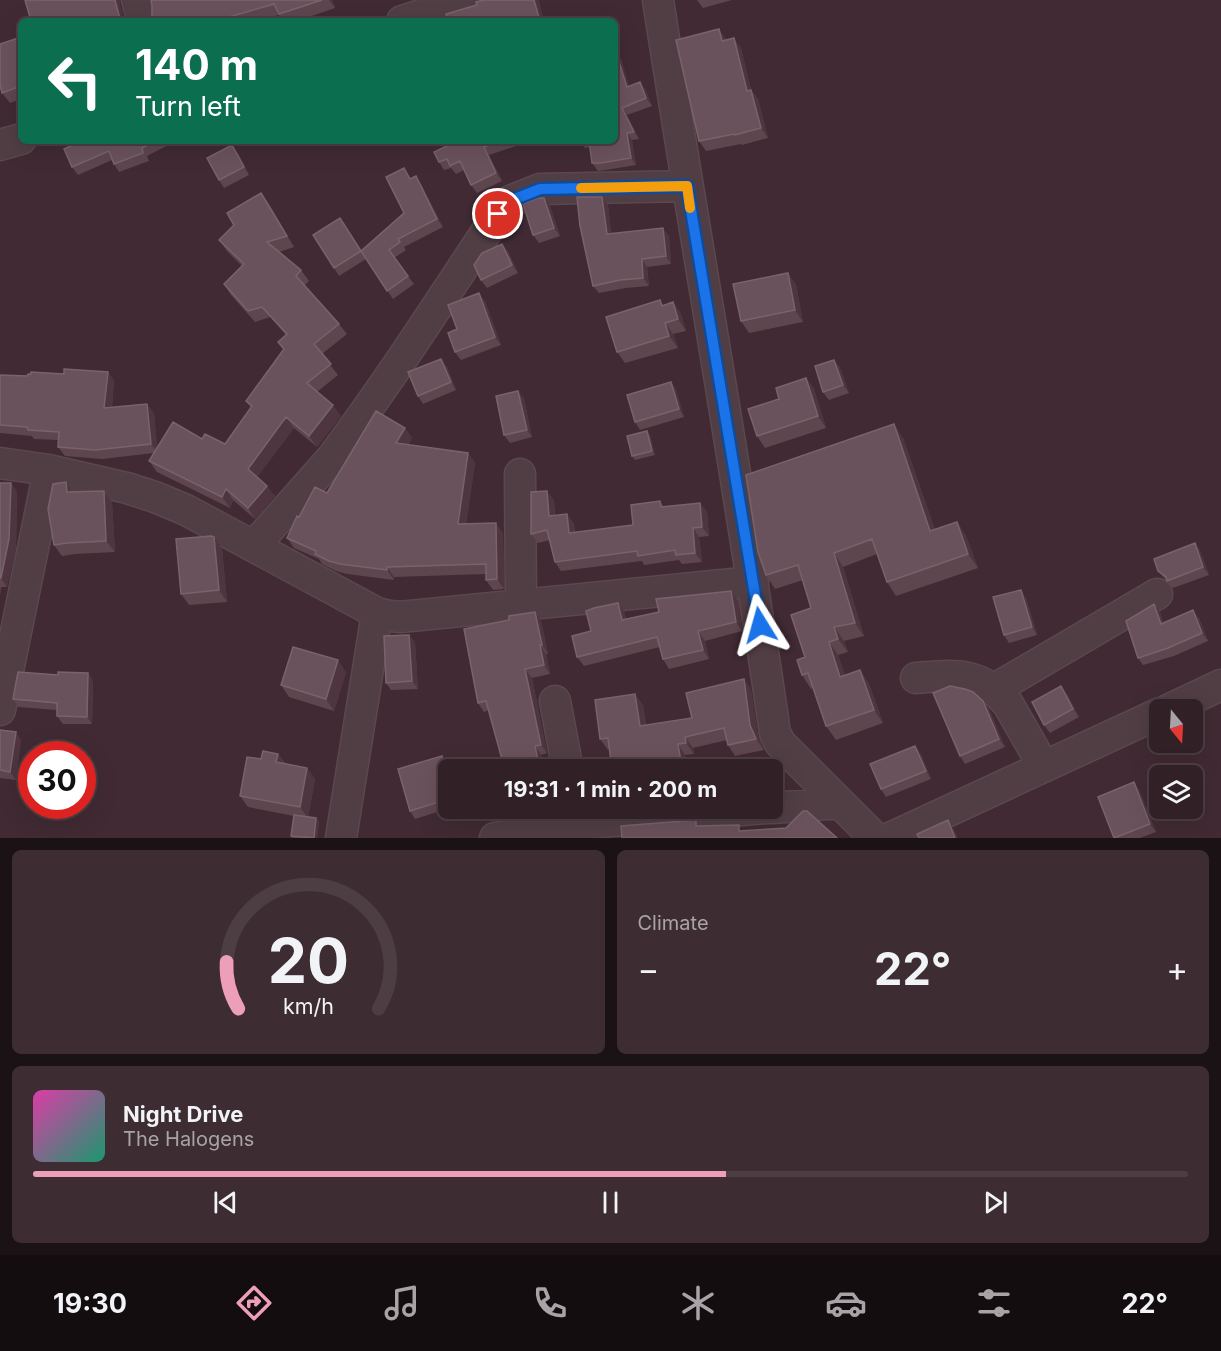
<!DOCTYPE html>
<html lang="en">
<head>
<meta charset="utf-8">
<style>
	:root { --surface:#312026; --page:#3d2d32; --text:#f1f3f6; --muted:#a8a3a7; --line:#4c3e43; --accent:#ed9eb8 }
	body { margin:0; font-family:Inter,sans-serif; background:var(--page); color:var(--text); height:100vh; display:flex; flex-direction:column; font-size:22px; white-space:nowrap }
	* { box-sizing:border-box; margin:0 }
	p { font-size:20px; color:var(--muted) }
	.icon { flex:none; width:33px; height:33px; fill:none; stroke:currentColor; stroke-width:2; stroke-linecap:round; stroke-linejoin:round }
	.map { position:relative; height:838px; overflow:hidden }
	.side { display:flex; flex-direction:column; gap:12px; padding:12px; background:#1b1215; flex:1 }
	.side>* { flex:none }
	.banner { position:absolute; left:18px; top:18px; width:600px; height:126px; border-radius:9px; box-shadow:0 6px 24px #0002,0 0 0 2px var(--line); background:#0b6e4f; color:#fff; overflow:hidden }
	.needle { width:39px; rotate:162deg }
	.buttons { position:absolute; left:1149px; top:699px; display:grid; gap:12px }
	.buttons a { display:grid; place-items:center; width:54px; height:54px; border-radius:9px; background:var(--surface); box-shadow:0 6px 24px #0002,0 0 0 2px var(--line); font-size:30px }
	.speed { position:absolute; left:18px; top:741px; display:flex; gap:12px; font-size:30px; font-weight:700; text-align:center }
	.speed>* { display:grid; place-content:center; width:78px; height:78px; border-radius:50%; background:var(--surface); box-shadow:0 6px 24px #0002,0 0 0 2px var(--line); line-height:1 }
	.speed .limit { border:9px solid #d22; background:#fff; color:#111 }
	.pin { position:absolute; display:grid; place-items:center; width:51px; height:51px; color:#fff; margin:-26px; border:3px solid #fff; border-radius:50%; box-shadow:0 2px 6px #0007 }
	.me { position:absolute; width:66px; margin:-33px; rotate:352deg; stroke-linejoin:round; filter:drop-shadow(0 0 4px #0008) }
	.turn { display:flex; align-items:center; gap:21px; height:126px; padding:0 18px; font-size:27px }
	.turn .icon { width:78px; height:78px; stroke-width:2.5 }
	.turn b { display:block; font-size:42px; line-height:51px }
	.big { font-size:45px; font-weight:700; line-height:1.1 }
	.side .widget { flex:1; display:flex; flex-direction:column; justify-content:center; gap:9px; min-width:0; padding:0 21px; border-radius:9px; background:var(--page) }
	.side .dial { align-items:center; gap:0 }
	.dial svg { height:156px; overflow:visible; fill:none; stroke:var(--line); stroke-width:7; stroke-linecap:round; text-anchor:middle }
	.dial text { fill:var(--text); stroke:none }
	.song { display:flex; align-items:center; gap:18px }
	.cover { width:72px; height:72px; border-radius:9px; background:linear-gradient(135deg,hsl(320 70% 55%),hsl(160 70% 35%)) }
	.played { height:6px; border-radius:3px; background:linear-gradient(90deg,var(--accent) 60%,var(--line) 60%) }
	.keys { display:flex; justify-content:space-around; direction:ltr }
	.heat { display:flex; justify-content:space-between; align-items:center; font-size:33px; direction:ltr }
	.side .tiles { flex:1; display:grid; gap:12px; grid-template-columns:1fr 1fr }
	.widget:last-child { grid-column:span 2 }
	.trip { position:absolute; left:438px; top:759px; width:345px; height:60px; border-radius:9px; background:var(--surface); box-shadow:0 6px 24px #0002,0 0 0 2px var(--line); font-weight:700; line-height:60px; text-align:center }
	.menu { display:flex; height:96px; justify-content:space-around; align-items:center; background:#140d0f; color:var(--muted) }
	.menu .icon { width:42px; height:42px }
	.menu .active { color:var(--accent) }
	.menu b { font-size:27px; color:var(--text) }
	.map>svg:first-child { display:block }
	.lines { fill:none; stroke-linecap:round; stroke-linejoin:round }
	.minor-casing { stroke:#5a484e; stroke-width:33 }
	.minor { stroke:#513e45; stroke-width:30 }
	.wall { fill:#5e464f }
	.shaded-wall { fill:#4e353f }
	.building { fill:#6a525c; stroke:#79636b; stroke-width:1.5 }
	.route-casing { stroke:#114b97; stroke-width:15 }
	.route { stroke:#1a73e8; stroke-width:10 }
	.slow { stroke:#f59e0b; stroke-width:10 }
</style>
</head>
<body>
<div class="map">
<svg width="1221" height="838" viewBox="0 0 1221 838">
	<rect width="100%" height="100%" fill="#412a33"/>
	<g class="lines">
		<!-- minor casing -->
		<g class="minor-casing">
			<path id="minor" d="M137,0L143,21
				M658,0C696,245 740,488 775,733L780,743L875,838
				M402,21L468,0
				M0,145L21,139
				M0,463L49,470L127,488L155,497L186,510L227,532L377,613L390,616L400,617L753,582
				M520,474L521,605
				M254,546L331,459C390,380 444,296 498,214L510,201L540,189L687,186
				M916,678C955,675 980,671 1008,704L1044,767
				M993,690L1157,594
				M555,701L568,770
				M0,710L49,470
				M1168,710L1221,685
				M772,808L840,803
				M341,838L377,613
				M495,838L579,824L767,808
				M890,838L1160,713"/>
		</g>
		<!-- minor -->
		<use href="#minor" class="minor"/>
	</g>
	<!-- wall -->
	<path class="wall" d="M151,0H332L335,8L297,21H284L279,15L257,21H149L152,15V6Z
		M697,0H732L703,8Z
		M21,37V99L10,103L2,93L1,89H0V44Z
		M726,40L741,48L751,90L758,99L768,138L742,145L741,144L706,151L699,141Z
		M621,59L629,86L645,89L652,106L627,115L639,139L632,140L636,165L606,170L598,171L592,163L590,147L585,148L580,141H615Z
		M82,141H176L147,156L149,161L119,172L114,164L112,160L78,175L72,167Z
		M457,141H524L525,143L489,155L502,181L477,193L471,185L464,170L456,174L451,168L444,170L439,162Z
		M238,153L249,175L224,188L219,180Z
		M411,179L421,184L443,227L404,247L406,250L394,258L414,284L393,299L366,259L339,276L334,268L345,226L361,251L404,213Z
		M261,193L269,204L294,247L279,252L301,270L309,281L305,285L339,324L347,334L322,354L338,375L317,392L341,416L317,447L294,428L257,477L275,496L255,519L233,500L230,508L157,472L149,461L154,453L102,459L65,456L58,447L59,440L34,439L32,436L0,433V375L28,376L108,372L114,381L112,407L154,413L157,449L202,439L225,444L251,408L246,401L284,350L278,342L286,335L270,317L255,322L231,295L224,284L242,266L227,251L219,240L234,225Z
		M602,197L608,205L611,233L669,236L671,264L647,267L649,286L626,288L599,293L593,286Z
		M550,206L560,236L539,243L533,235Z
		M508,251L518,273L487,288L481,280Z
		M788,273L796,285L803,322L749,333L741,321Z
		M660,300L663,305L673,302L681,314L686,331L673,334L678,348L625,363L617,352Z
		M485,301L501,345L461,360L455,352L457,329Z
		M834,360L840,368L849,393L829,400L823,392Z
		M447,367L456,390L423,404L418,396Z
		M806,378L814,389L826,428L765,448L757,436L779,399Z
		M671,382L676,390L684,417L640,430L635,422Z
		M518,391L524,399L532,437L510,443L504,435Z
		M405,428L412,438L408,445L468,453L475,463L466,524L503,533L504,589L493,590L486,580V574L394,577V580L347,574L336,571L322,564L319,559L294,548L287,538L299,517Z
		M650,435L655,455L635,460L632,456Z
		M903,438L935,530L957,522L966,536L978,568L896,596L887,582L877,554L843,567L864,636L844,641L848,652L838,655L845,675L860,670L869,684L883,723L836,740L826,726L813,688L811,689L802,675L811,608L803,580L775,589L766,575Z
		M66,482L73,492L104,491L112,502L115,552L75,554L62,556L54,545Z
		M0,483H11L17,492L16,548L7,587H1L0,596Z
		M547,491L554,501L555,516L567,514L574,524L575,532L633,525L660,501L664,507L700,503L707,512L709,536L699,537L702,562L682,564L679,560L644,565L642,561L561,571L555,562L550,540L538,543L531,534Z
		M1195,543L1200,551L1209,575L1173,588L1158,571Z
		M222,549L227,602L189,605L181,594Z
		M1026,598L1037,635L1009,643L1004,635Z
		M738,601L742,631L705,641L709,659L669,669L663,659L660,647L584,666L577,657L591,631L618,603L624,612L626,619Z
		M1154,604L1160,612L1163,623L1199,618L1208,641L1174,656L1143,665L1138,658Z
		M541,621L548,654H546L550,674L532,678L547,753L541,755L544,770H484L503,763L489,710L484,712L478,703Z
		M409,635L415,643L418,689L391,690L386,683Z
		M346,672L334,711L289,697L281,685Z
		M88,673L93,681L92,724H63L57,716V710L18,707L13,699Z
		M744,679L751,690L758,736L764,750L735,756L728,745L727,740L693,748L694,754L685,755L688,770H612L609,749L608,750L600,739L643,705L646,725L692,718Z
		M1067,694L1079,717L1050,733L1044,725Z
		M983,701L989,709L1005,747L965,764L960,756Z
		M0,730L21,740L16,780L0,778Z
		M278,754L285,763L307,768L315,779L308,817L316,818L319,822L317,838H292L291,836L294,816L248,807L240,796L261,759Z
		M921,754L931,779L886,797L881,789Z
		M447,764L449,770L448,808H450L415,819L410,811Z
		M1139,790L1156,832L1140,838H1114Z
		M493,808H530L498,816Z"/>
	<!-- shaded-wall -->
	<path class="shaded-wall" d="M115,0H120V4L125,21H122L119,15Z
		M329,0H332L335,8Z
		M534,0H539L544,21H540Z
		M719,29L726,39L729,51L722,41Z
		M734,38L741,48L751,90L758,99L768,138L761,128L747,91Z
		M616,52L621,59L632,94L627,87Z
		M640,82L645,89L652,106L646,98Z
		M622,108L627,115L639,139L634,132Z
		M627,133L632,140L636,165L631,158Z
		M232,145L238,153L249,175L244,167Z
		M484,147L489,155L502,181L496,173Z
		M416,176L421,184L443,227L437,219Z
		M261,193L269,204L294,247L287,236Z
		M602,197L608,205L612,242L607,234Z
		M544,198L550,206L560,236L554,228Z
		M663,228L669,236L671,264L666,256Z
		M502,244L508,251L518,273L512,265Z
		M642,259L647,267L649,286L643,278Z
		M788,273L796,285L803,322L795,310Z
		M479,293L485,301L501,345L495,337Z
		M673,302L681,314L686,331L678,319Z
		M665,323L673,334L678,348L669,336Z
		M441,359L447,367L456,390L451,382Z
		M834,360L840,368L849,393L843,385Z
		M108,372L114,381L111,417L104,408Z
		M806,378L814,389L826,428L818,416Z
		M671,382L676,390L684,417L679,409Z
		M518,391L524,399L532,437L527,430Z
		M147,404L154,413L158,453L151,444Z
		M333,405L341,416L317,447L309,436Z
		M286,417L294,428L255,480L248,469Z
		M894,424L903,438L940,545L930,531Z
		M405,428L412,438L403,453L396,443Z
		M647,431L650,435L655,455L652,451Z
		M468,453L475,463L465,534L458,524Z
		M66,482L74,494L67,492Z
		M11,483L17,492L16,548L7,587L1,578Z
		M267,486L275,496L255,519L248,508Z
		M226,489L233,500L230,508L222,497Z
		M104,491L112,502L115,552L106,541Z
		M547,491L554,501L555,525L549,516Z
		M700,503L707,512L709,536L702,527Z
		M567,514L574,524L575,542L569,533Z
		M957,522L966,536L978,568L968,554Z
		M496,523L503,533L504,589L497,579Z
		M693,528L699,537L702,562L695,553Z
		M214,537L222,549L227,602L219,590Z
		M1195,543L1200,551L1209,575L1203,567Z
		M834,553L843,567L864,636L855,623Z
		M387,567L394,577V580L387,570Z
		M1021,590L1026,598L1037,635L1032,627Z
		M731,591L738,601L742,631L736,622Z
		M618,603L624,612L629,629L622,620Z
		M1154,604L1160,612L1166,632L1161,624Z
		M1193,610L1199,618L1208,641L1202,633Z
		M535,612L541,621L548,654L542,645Z
		M834,627L844,641L848,652L838,639Z
		M698,631L705,641L709,659L703,650Z
		M409,635L415,643L418,689L412,681Z
		M829,642L838,655L850,690L840,677Z
		M540,645L546,654L550,674L544,665Z
		M338,660L346,672L334,711L326,699Z
		M525,669L532,678L547,753L541,745Z
		M860,670L869,684L883,723L874,710Z
		M88,673L93,681L92,724L87,717Z
		M744,679L751,690L758,736L764,750L756,739L750,725Z
		M1061,686L1067,694L1079,717L1073,709Z
		M635,694L643,705L647,737L640,726Z
		M983,701L989,709L1005,747L999,739Z
		M16,732L21,740L16,780L10,772Z
		M685,737L693,748L694,754L686,743Z
		M678,744L685,755L688,770H686L681,762Z
		M535,746L541,755L544,770H540Z
		M915,746L921,754L931,779L926,771Z
		M278,754L286,766L276,762Z
		M442,756L447,764L449,770L448,780Z
		M307,768L315,779L308,818L300,807Z
		M1134,782L1139,790L1156,832L1150,824Z
		M316,818L319,822L317,838H314Z
		M948,820L953,828L958,838H955Z"/>
	<!-- building -->
	<path class="building" d="M25,0H115L119,15L122,21H31Z
		M151,0H322L279,14L274,4L215,21H149L152,15V6Z
		M484,0H534L540,21H448L446,14L477,5L476,2Z
		M719,29L722,41L734,38L747,91L751,90L761,128L735,135L734,134L699,141L676,40Z
		M21,37V86L2,93L0,85V44Z
		M615,52H616L627,87L640,82L646,98L622,108L634,132L627,133L631,158L601,163H592L589,141H615Z
		M82,141H155L142,148L143,153L114,164L109,151L72,167L64,149Z
		M457,141H501L484,147L496,173L471,185L460,161L450,166L447,159L439,162L434,152Z
		M232,145L244,167L219,180L207,158Z
		M404,168L410,179L416,176L437,219L398,239L400,242L389,250L408,276L387,291L361,251L334,268L313,235L340,218L361,251L404,213L386,177Z
		M261,193L287,236L267,242L301,270L296,276L339,324L314,344L331,364L307,383L333,405L309,436L286,417L248,469L267,486L248,508L226,489L222,497L149,461L173,422L202,439L205,434L225,444L252,406L246,401L284,349L278,342L287,334L262,307L248,311L224,284L244,264L219,240L234,225L227,213Z
		M577,197H602L607,234L663,228L666,256L642,259L643,278L620,280L593,286L580,226Z
		M538,198H544L554,228L533,235L523,204Z
		M502,244L512,265L481,280L474,265L482,253Z
		M788,273L795,310L741,321L733,284Z
		M479,293L495,337L455,352L448,333L457,329L448,305Z
		M660,300L662,306L673,302L678,319L665,323L669,336L617,352L606,317Z
		M441,359L451,382L418,396L408,372Z
		M834,360L843,385L823,392L815,366Z
		M64,369L108,372L104,408L147,404L151,444L95,450L58,447L59,432L28,430L27,427L0,425V375L28,376V374H31V372L64,374Z
		M806,378L818,416L757,436L748,409L779,399L776,388Z
		M671,382L679,409L635,422L627,395Z
		M518,391L527,430L504,435L496,396Z
		M376,411L405,428L396,443L468,453L458,524L496,523L497,579L486,580V564L387,567V570L340,564L329,561L315,554L316,551L287,538L297,516L299,517L315,487L327,493Z
		M894,424L930,531L957,522L968,554L887,582L872,539L834,553L855,623L834,627L838,639L829,642L840,677L860,670L874,710L826,726L808,673L802,675L797,660L805,657L791,615L811,608L798,565L766,575L758,552L746,475Z
		M647,431L652,451L632,456L627,436Z
		M66,482L67,492L104,491L106,541L67,543L54,545L48,509L53,484Z
		M0,483H11L9,539L1,578H0Z
		M547,491L549,516L567,514L569,533L633,525L631,505L660,501L661,507L700,503L702,527L693,528L695,553L676,555L675,550L638,556L637,551L555,562L547,530L531,534V492Z
		M211,536L214,537L219,590L181,594L176,539Z
		M1195,543L1203,567L1167,581L1166,577L1158,571L1154,559Z
		M1021,590L1032,627L1004,635L993,597Z
		M731,591L736,622L698,631L703,650L663,659L657,637L577,657L572,636L591,631L586,611L594,608L618,603L622,620L659,612L656,599Z
		M1154,604L1161,624L1193,610L1202,633L1168,648L1138,658L1126,621Z
		M535,612L542,645H540L544,665L525,669L541,745L535,746L540,770H484L483,768L503,763L486,701L478,703L464,629L509,620V616Z
		M409,635L412,681L386,683L384,636Z
		M293,647L338,660L326,699L281,685Z
		M18,672L58,675V672L88,673L87,717L57,716V703L13,699Z
		M744,679L750,725L756,739L728,745L724,728L685,737L686,743L678,744L681,762L650,767V765L612,770L608,738L600,739L595,700L635,694L640,726L692,718L686,693Z
		M950,686L965,689L973,692L983,701L999,739L960,756L933,693Z
		M1061,686L1073,709L1044,725L1032,702Z
		M0,730L16,732L10,772L0,770Z
		M915,746L926,771L881,789L870,764Z
		M263,751L278,754L276,762L307,768L300,807L240,796L247,757L261,759Z
		M442,756L448,780V799L410,811L398,769Z
		M1134,782L1150,824L1114,838L1098,797Z
		M803,811H807L837,838H622L621,826L696,820V826L739,825V831L786,828Z
		M294,815L316,818L314,838L291,836Z
		M948,820L955,838H919L917,834Z"/>
	<g class="lines">
		<!-- route casing -->
		<g class="route-casing">
			<path id="route" d="M498,214L510,201L540,189L687,186L760,625"/>
		</g>
		<!-- route -->
		<use href="#route" class="route"/>
		<!-- slow -->
		<path class="slow" d="M581,188L687,186L690,208"/>
	</g>
</svg>
<div class="buttons">
<a><svg class="needle" viewBox="-14 -14 28 28"><path d="M0-13l5 13h-10z" fill="#e53935"/><path d="M0 13l5-13h-10z" fill="#a8a3a7"/></svg></a>
<a><svg class="icon" aria-label="layers" viewBox="0 0 24 24"><path d="M12 4l9 5-9 5-9-5zM3 14l9 5 9-5"/></svg></a>
</div>
<div class="speed"><div class="limit">30</div></div>
<div class="pin" style="left:498px;top:214px;background:#d93025"><svg class="icon" aria-label="arrive" viewBox="0 0 24 24"><path d="M6 21V4h12l-3 4 3 4H6"/></svg></div>
<svg class="me" style="left:760px;top:625px" viewBox="-20 -20 40 40"><path d="M0-17L14 15 0 8-14 15z" fill="#1a73e8" stroke="#fff" stroke-width="4"/></svg>
<div class="trip">19:31 · 1 min · 200 m</div>
<div class="banner">
<div class="turn"><svg class="icon" aria-label="left" viewBox="0 0 24 24"><path d="M17 20v-9H6M10 6l-5 5 5 5"/></svg><div><b>140 m</b>Turn left</div></div>
</div>
</div>
<section class="side">
<div class="tiles">
<div class="widget dial"><svg viewBox="0 0 100 80">
<path d="M14 69A42 42 0 1 1 86 69"/>
<path d="M14 69A42 42 0 0 1 8 45" stroke="#ed9eb8"/>
<text x="50" y="56" font-size="32" font-weight="700">20</text>
<text x="50" y="72" font-size="11">km/h</text>
</svg></div>
<div class="widget"><p>Climate</p>
<div class="heat"><a>−</a><b class="big">22°</b><a>+</a></div>
</div>
<div class="widget">
<div class="song"><i class="cover"></i><div><b>Night Drive</b><p>The Halogens</p></div></div>
<div class="played"></div>
<div class="keys"><svg class="icon" aria-label="previous" viewBox="0 0 24 24"><path d="M18 5L8 12l10 7zM5 5v14"/></svg><svg class="icon" aria-label="pause" viewBox="0 0 24 24"><path d="M8 5v14M16 5v14"/></svg><svg class="icon" aria-label="next" viewBox="0 0 24 24"><path d="M6 5l10 7-10 7zM19 5v14"/></svg></div>
</div>
</div>
</section>
<nav class="menu">
<b>19:30</b>
<svg class="icon active" aria-label="directions" viewBox="0 0 24 24"><path d="M12 3l9 9-9 9-9-9zM9 14v-3h6M13 9l2 2-2 2"/></svg>
<svg class="icon" aria-label="music" viewBox="0 0 24 24"><path d="M9 18V5l10-2v13"/><circle cx="6" cy="18" r="3"/><circle cx="16" cy="16" r="3"/></svg>
<svg class="icon" aria-label="phone" viewBox="0 0 24 24"><path d="M5 4h4l2 5-3 2q2 4 5 5l2-3 5 2v4C11 20 4 13 5 4z"/></svg>
<svg class="icon" aria-label="climate" viewBox="0 0 24 24"><path d="M12 3v18M4 7l16 10M4 17L20 7"/></svg>
<svg class="icon" aria-label="car" viewBox="0 0 24 24"><path d="M5 17H2v-5l4-1 3-4h7l3 4 3 1v5h-3M9 17h6M6 11h13"/><circle cx="7" cy="17" r="2"/><circle cx="17" cy="17" r="2"/></svg>
<svg class="icon" aria-label="filters" viewBox="0 0 24 24"><path d="M4 7h16M4 17h16"/><circle cx="9" cy="7" r="2"/><circle cx="15" cy="17" r="2"/></svg>
<b>22°</b>
</nav>
</body>
</html>
